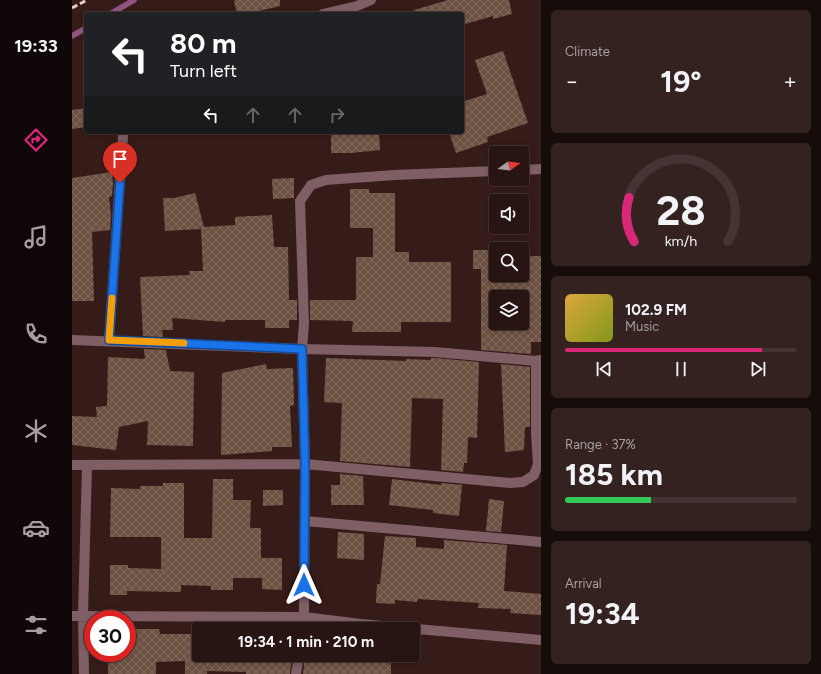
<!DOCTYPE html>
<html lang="en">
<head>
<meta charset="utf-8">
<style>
	:root { --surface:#281513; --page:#342221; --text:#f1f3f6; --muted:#a59fa0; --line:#443433; --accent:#db2777 }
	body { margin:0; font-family:Figtree,sans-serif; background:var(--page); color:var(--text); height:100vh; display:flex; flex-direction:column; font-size:15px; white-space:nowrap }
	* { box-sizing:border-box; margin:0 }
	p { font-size:13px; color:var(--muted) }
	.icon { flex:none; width:22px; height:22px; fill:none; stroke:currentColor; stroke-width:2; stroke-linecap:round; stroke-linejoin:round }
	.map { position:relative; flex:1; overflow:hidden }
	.details { display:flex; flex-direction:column; gap:10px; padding:10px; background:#160c0a; width:280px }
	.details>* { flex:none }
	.top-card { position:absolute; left:12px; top:12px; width:380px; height:122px; border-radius:4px; box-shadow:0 2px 6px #0003,0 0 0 1px var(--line); background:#202124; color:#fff; overflow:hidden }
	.needle { width:26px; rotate:75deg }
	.fabs { position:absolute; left:417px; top:146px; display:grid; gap:8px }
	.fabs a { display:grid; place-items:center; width:40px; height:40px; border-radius:4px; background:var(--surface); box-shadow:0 2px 6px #0003,0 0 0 1px var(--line); font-size:20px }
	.speed { position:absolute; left:12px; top:610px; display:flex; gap:8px; font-size:20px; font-weight:700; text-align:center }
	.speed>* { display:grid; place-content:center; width:52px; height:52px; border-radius:50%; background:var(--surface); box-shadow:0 2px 6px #0003,0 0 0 1px var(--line); line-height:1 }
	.speed .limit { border:6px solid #d22; background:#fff; color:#111 }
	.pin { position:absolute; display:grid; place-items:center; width:34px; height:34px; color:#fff; margin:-41px -17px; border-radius:50% 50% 50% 0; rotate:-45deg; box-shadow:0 0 4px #0007 }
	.pin .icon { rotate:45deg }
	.me { position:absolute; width:44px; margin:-22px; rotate:0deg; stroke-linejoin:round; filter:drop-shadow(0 0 3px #0008) }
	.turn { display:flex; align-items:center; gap:14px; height:84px; padding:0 20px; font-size:18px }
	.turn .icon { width:52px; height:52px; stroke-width:2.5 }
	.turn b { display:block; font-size:28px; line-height:34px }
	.lanes { display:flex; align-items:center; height:38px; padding:0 20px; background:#0003; justify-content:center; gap:20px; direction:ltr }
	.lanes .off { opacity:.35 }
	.big { font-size:30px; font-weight:700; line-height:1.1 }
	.details .tile { flex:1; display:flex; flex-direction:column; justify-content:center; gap:6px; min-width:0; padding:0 14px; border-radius:6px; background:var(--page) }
	.details .dial { align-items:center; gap:0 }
	.dial svg { height:104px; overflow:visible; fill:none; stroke:var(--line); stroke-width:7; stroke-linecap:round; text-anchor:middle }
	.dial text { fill:var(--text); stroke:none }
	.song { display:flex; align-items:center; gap:12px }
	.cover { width:48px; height:48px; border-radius:6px; background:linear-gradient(135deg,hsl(40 70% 55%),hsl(70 70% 35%)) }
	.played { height:4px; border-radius:2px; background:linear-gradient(90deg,var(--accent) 85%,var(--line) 85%) }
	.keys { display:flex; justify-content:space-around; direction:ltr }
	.heat { display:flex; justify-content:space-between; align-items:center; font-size:22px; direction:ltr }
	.charge { height:6px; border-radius:3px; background:linear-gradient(90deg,#34c759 37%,var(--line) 0) }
	.trip { position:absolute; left:120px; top:622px; width:228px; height:40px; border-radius:4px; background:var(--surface); box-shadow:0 2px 6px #0003,0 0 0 1px var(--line); font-weight:700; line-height:40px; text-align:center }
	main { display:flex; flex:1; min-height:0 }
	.menu { display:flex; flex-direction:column; width:72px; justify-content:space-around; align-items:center; background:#100808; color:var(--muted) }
	.menu .icon { width:28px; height:28px }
	.menu .current { color:var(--accent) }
	.menu b { font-size:18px; color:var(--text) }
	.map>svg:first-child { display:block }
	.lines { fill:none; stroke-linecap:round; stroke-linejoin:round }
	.stream { stroke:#915480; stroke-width:5.5 }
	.building { fill:url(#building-cross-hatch); fill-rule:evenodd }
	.minor { stroke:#7f5e66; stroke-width:10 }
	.rail { stroke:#e1cdcb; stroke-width:3; stroke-dasharray:6 3; stroke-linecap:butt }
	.route-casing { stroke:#114b97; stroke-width:10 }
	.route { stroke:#1a73e8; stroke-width:7 }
	.slow { stroke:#f59e0b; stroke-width:7 }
</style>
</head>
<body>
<main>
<nav class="menu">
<b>19:33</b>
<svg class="icon current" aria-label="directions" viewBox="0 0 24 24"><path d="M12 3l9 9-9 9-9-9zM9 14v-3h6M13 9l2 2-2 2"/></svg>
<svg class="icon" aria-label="music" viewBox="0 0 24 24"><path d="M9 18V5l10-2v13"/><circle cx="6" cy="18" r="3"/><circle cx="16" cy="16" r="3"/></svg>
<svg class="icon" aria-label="phone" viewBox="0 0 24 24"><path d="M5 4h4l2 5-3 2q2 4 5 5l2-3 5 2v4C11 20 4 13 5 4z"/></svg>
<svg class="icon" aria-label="climate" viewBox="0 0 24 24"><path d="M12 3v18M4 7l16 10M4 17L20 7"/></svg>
<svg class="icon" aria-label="car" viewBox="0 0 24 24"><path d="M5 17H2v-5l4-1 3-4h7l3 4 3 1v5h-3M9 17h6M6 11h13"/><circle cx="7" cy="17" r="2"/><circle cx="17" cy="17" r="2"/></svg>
<svg class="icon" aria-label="filters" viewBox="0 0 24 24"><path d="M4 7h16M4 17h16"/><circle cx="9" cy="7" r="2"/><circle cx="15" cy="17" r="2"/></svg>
</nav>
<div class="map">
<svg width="469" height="674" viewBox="0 0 469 674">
	<defs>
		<pattern id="building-cross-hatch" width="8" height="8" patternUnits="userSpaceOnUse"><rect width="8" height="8" fill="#6c5242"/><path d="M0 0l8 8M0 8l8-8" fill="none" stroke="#826b5d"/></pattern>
	</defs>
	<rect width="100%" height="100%" fill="#361c19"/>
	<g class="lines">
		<!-- stream -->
		<path class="stream" d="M38,14L62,0
			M0,36L14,28"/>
	</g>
	<!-- building -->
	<path class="building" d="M162,0H208V6L174,14H165Z
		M376,0H437L440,14L421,19V16L390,25V14H343L342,10Z
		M431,51L456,123L415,137L416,142L384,153L377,132H390V102L415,94L403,60Z
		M14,108V127L0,129V110Z
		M259,132H307L308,150L279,153H259Z
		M40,172L41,183L40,196L37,197L39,216L38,230L20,232L22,301H0V178Z
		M222,178V198L201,199L200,179Z
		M278,189H297V193H323V252H337V262H379V322H329V332H280L281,321L238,320V300H284V257H301V228H278Z
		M123,193L132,227L163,225V217L200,215L202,247H216L217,300H225V320H217V328H193V320H153V322L100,318L101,330H90L91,337L71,336L68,277L118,275L117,271H131L129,229L93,231L91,198H102Z
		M401,250H424V275H453V256H469V342H459V354L409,350V269H401ZM424,297H450V323H424Z
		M72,349L94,350L98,371L122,372L121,446L75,445L76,421L47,427L44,450L0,445V416L25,417L24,407L35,406L36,357L73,359Z
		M254,358L334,361L335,359L359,360V358H363L407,362L405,438L396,437L395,463H392L391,472L369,470L371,399L340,398L338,467L268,461L270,403L252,402Z
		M194,364L195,369L221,368L222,405L218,406L220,447H200V451L149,455L150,373Z
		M429,364L458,367V427H453L452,450L433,452Z
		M268,474L291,476L292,505H259V485H268Z
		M141,479H161V500H179L178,528H189V558H210V590L190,589V578H161V590H139V586L109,585V592L55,591V595H38V565H56V568L89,569V537H38L39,488L68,489V486H91V483H112V538H140Z
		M320,479L369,485V483L390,485L387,516L361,513V510L317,505Z
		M191,490H211V505L191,506Z
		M417,499L432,501L429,532L414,531Z
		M266,532L292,534V560L265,558Z
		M313,536L344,538V547L372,549V540L435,545L432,591L469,594V615L438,613L439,609L406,608L407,603L346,599L345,602L323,600V604L304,603L305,584H308Z
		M55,629H87L88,634H127V655H220L218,674H174V672L135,671V674H113V661L84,662V674H36V653H55Z
		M233,655H319V674H231Z"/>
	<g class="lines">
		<!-- minor -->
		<path class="minor" d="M251,14L285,6L299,0
			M450,170L469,169
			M0,340L230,349L363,352L464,361L469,360
			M37,340L51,136
			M0,465L233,464L438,483L451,482L462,475L466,464L464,433V361
			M233,521L469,542
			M0,616L232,617L289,624L469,640
			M231,629L232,617L233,464L230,349L232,323L228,201L239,185L254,180L322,175L424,171
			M12,674L11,615L15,466
			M224,674L227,655"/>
		<!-- rail -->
		<path class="rail" d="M0,8L15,0"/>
	</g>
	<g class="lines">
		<!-- route casing -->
		<g class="route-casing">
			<path id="route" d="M48,183L37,340L230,349L233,464L232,585"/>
		</g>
		<!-- route -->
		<use href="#route" class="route"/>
		<!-- slow -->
		<path class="slow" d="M40,298L37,340L112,343"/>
	</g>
</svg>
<div class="fabs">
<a><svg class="needle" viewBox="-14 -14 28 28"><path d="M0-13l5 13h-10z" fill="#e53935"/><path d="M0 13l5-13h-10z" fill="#a59fa0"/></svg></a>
<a><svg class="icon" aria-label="sound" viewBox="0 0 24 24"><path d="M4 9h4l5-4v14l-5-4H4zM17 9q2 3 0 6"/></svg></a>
<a><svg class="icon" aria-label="search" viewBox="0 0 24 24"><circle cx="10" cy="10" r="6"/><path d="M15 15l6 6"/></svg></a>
<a><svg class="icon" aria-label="layers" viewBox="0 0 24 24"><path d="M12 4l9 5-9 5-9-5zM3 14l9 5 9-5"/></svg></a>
</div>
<div class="speed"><div class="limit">30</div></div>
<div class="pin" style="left:48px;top:183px;background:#d93025"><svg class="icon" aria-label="arrive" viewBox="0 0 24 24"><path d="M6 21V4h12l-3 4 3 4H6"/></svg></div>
<svg class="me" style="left:232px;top:585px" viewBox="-20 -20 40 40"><path d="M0-17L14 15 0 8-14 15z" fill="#1a73e8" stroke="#fff" stroke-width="4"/></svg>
<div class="trip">19:34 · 1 min · 210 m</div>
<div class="top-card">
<div class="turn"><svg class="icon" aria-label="left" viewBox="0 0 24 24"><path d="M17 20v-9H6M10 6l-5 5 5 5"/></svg><div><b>80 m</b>Turn left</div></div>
<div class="lanes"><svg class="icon" aria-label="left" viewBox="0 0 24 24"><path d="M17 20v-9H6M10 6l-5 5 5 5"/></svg><svg class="icon off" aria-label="ahead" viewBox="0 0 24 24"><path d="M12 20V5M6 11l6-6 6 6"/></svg><svg class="icon off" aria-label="ahead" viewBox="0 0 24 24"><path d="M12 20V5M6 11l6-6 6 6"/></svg><svg class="icon off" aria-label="right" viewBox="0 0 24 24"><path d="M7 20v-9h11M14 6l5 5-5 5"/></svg></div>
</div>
</div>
<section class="details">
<div class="tile"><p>Climate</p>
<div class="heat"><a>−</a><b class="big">19°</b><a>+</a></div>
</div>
<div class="tile dial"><svg viewBox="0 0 100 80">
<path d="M14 69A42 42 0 1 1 86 69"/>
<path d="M14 69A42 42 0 0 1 10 35" stroke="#db2777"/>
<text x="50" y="56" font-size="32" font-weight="700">28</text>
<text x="50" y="72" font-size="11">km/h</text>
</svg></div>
<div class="tile">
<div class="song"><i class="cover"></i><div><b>102.9 FM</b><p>Music</p></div></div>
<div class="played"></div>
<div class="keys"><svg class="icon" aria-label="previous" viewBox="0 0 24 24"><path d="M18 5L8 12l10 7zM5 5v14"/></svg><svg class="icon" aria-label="pause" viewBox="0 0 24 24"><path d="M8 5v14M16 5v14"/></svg><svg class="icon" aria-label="next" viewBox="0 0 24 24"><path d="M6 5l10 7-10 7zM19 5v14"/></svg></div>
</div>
<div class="tile"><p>Range · 37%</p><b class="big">185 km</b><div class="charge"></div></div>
<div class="tile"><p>Arrival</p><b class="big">19:34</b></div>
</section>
</main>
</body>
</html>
